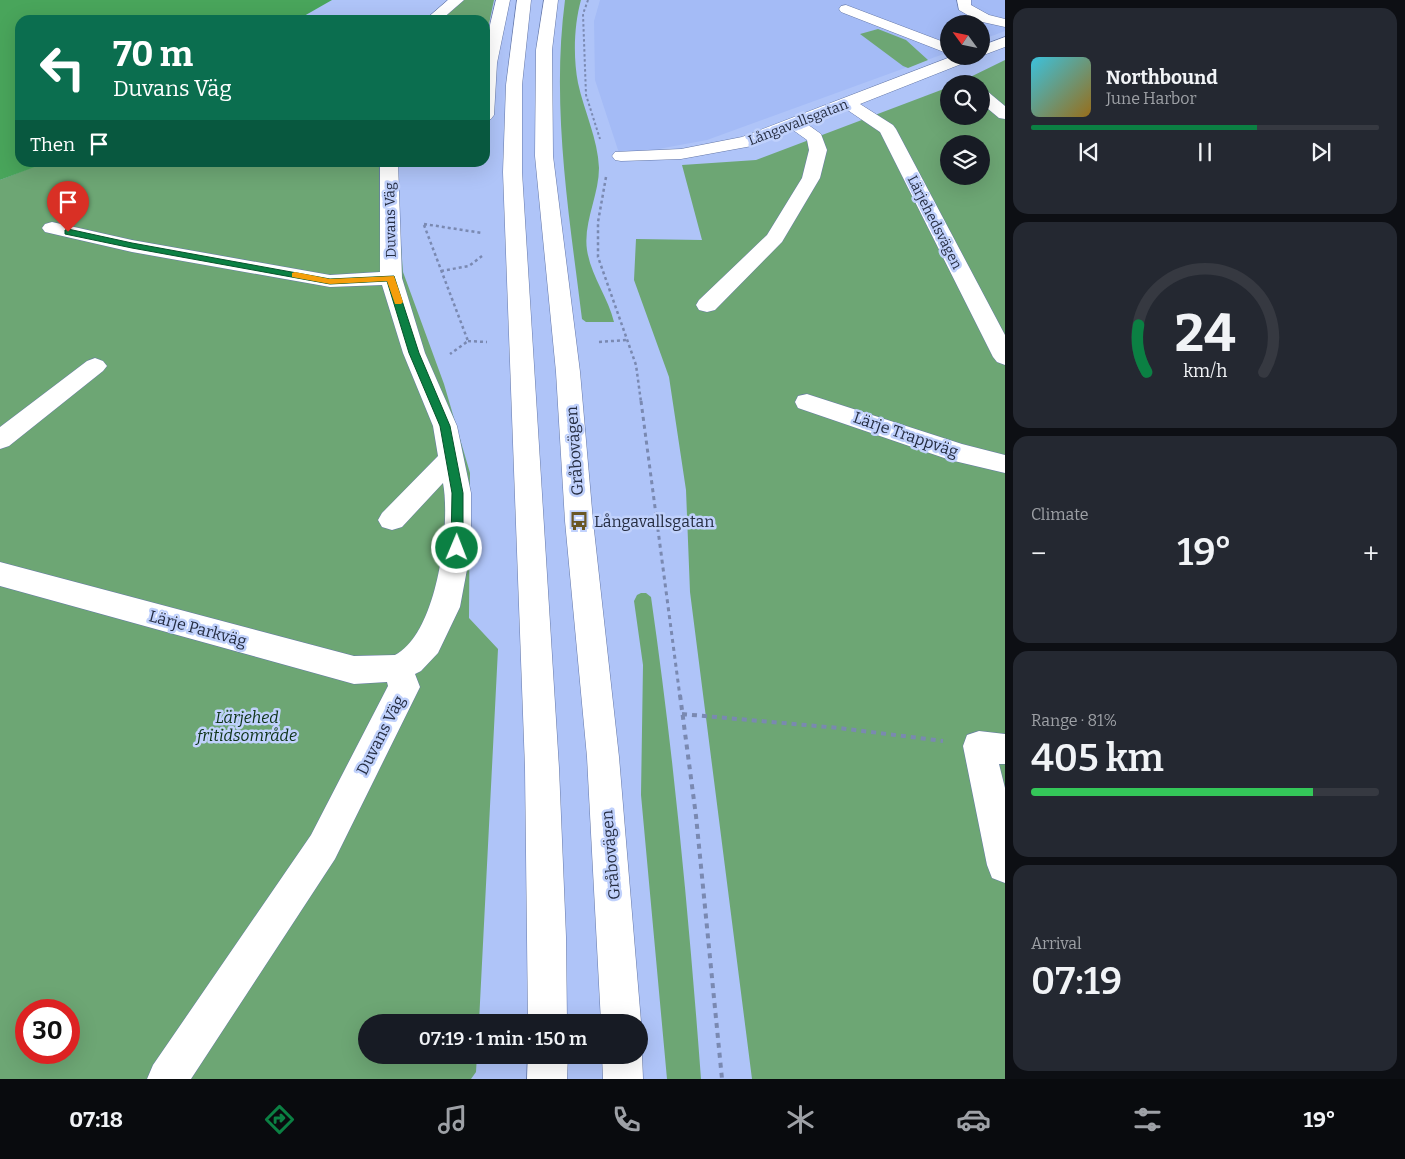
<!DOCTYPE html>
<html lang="en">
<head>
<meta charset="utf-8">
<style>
	:root { --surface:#171b24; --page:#242831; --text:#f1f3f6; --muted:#9ea1a6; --line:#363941; --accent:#0b8043 }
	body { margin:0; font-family:Bitter,serif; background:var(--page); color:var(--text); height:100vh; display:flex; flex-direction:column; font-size:19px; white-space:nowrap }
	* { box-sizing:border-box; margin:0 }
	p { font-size:16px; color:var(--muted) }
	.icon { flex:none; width:28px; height:28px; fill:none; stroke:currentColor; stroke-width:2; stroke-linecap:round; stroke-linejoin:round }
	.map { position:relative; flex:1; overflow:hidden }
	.details { display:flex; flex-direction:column; gap:8px; padding:8px; background:#0d0f14; width:400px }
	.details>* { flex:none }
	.top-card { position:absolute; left:15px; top:15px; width:475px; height:152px; border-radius:15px; box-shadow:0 5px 20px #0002; background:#0b6e4f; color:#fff; overflow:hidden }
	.needle { width:32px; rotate:303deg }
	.tools { position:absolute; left:940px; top:15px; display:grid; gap:10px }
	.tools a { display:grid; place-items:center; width:50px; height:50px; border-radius:50%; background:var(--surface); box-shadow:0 5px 20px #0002; font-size:25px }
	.speed { position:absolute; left:15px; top:999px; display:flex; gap:10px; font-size:25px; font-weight:700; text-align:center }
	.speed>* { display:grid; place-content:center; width:65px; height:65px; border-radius:50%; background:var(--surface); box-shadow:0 5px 20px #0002; line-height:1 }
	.speed .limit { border:8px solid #d22; background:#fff; color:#111 }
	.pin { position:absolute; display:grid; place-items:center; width:42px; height:42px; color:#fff; margin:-51px -21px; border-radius:50% 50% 50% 0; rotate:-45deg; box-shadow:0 0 5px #0007 }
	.pin .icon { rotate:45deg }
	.me { position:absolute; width:55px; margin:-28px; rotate:1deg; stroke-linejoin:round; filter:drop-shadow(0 0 4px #0008) }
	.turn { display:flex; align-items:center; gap:18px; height:105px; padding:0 15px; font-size:22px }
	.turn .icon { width:65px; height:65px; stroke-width:2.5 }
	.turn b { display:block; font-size:35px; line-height:42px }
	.then { display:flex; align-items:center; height:48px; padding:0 15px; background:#0003; gap:10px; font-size:19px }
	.big { font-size:38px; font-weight:600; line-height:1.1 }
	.details .tile { flex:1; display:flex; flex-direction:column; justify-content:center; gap:8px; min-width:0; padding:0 18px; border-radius:15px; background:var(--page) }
	.details .dial { align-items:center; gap:0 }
	.dial svg { height:130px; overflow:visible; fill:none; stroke:var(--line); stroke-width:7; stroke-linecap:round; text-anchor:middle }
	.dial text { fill:var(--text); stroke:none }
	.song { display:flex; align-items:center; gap:15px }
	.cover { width:60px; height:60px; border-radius:8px; background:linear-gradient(135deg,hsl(190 70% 55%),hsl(40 70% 35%)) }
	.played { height:5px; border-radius:2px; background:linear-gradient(90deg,var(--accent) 65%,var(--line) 65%) }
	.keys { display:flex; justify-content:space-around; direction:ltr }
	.heat { display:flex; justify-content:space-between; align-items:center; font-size:28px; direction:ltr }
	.charge { height:8px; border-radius:4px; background:linear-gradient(90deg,#34c759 81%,var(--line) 0) }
	.trip { position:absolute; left:358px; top:1014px; width:290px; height:50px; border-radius:25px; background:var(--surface); box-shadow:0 5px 20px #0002; font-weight:600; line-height:50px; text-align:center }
	.dock { display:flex; height:80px; justify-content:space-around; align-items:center; background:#090b0e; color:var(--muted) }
	.dock .icon { width:35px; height:35px }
	.dock .selected { color:var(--accent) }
	.dock b { font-size:22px; color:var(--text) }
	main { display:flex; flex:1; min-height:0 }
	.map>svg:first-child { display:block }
	.built { fill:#a4bbf6 }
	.green { fill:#6da674; fill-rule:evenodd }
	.forest { fill:#49a55b }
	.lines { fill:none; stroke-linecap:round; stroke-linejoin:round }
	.minor-casing { stroke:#6578a8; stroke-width:1 }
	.major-casing { stroke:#6578a8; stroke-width:1 }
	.path-far3 { stroke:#7a89b1; stroke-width:2; stroke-dasharray:2.5 2.5; stroke-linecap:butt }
	.path-far2 { stroke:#7a89b1; stroke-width:2.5; stroke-dasharray:3 3; stroke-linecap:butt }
	.path-far1 { stroke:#7a89b1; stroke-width:3; stroke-dasharray:4 4; stroke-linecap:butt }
	.path { stroke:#7a89b1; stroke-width:4; stroke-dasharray:5 5; stroke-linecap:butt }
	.minor { fill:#fff; fill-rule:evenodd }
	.major { fill:#fff; fill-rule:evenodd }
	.route { fill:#0b8043; stroke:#07532c }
	.slow { fill:#f59e0b }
	.labels { text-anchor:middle; stroke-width:5; stroke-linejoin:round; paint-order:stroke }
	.far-street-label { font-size:14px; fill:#252d42; stroke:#c0d1fc }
	.street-label { font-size:16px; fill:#252d42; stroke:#c0d1fc }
	.poi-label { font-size:16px; fill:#252d42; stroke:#c0d1fc; text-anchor:start }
	.park-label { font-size:16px; font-style:italic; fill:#0c3215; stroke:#c0d1fc }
</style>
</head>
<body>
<main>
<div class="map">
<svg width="1005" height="1079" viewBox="0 0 1005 1079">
	<rect width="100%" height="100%" fill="#afc4f8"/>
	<!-- built -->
	<path class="built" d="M600,0H1005V31L981,40V24H949V52L707,140L620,156L595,80L594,21Z"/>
	<!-- green -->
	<path class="green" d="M463,0H494L485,43V20H440Z
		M565,0H581C574,25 573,57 578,83C584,111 598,139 599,168C599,195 583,223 587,250C591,276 608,297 614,322H586L582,319C569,214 551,106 565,0Z
		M878,29L906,40L928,60L908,68L903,66L860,34Z
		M1005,60V1079H752L690,592L686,490L669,377L634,280L636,239L702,240L682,165L756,160L949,87V116H981V84H956ZM949,144H981V176H949Z
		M45,162L395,163L403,272L444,384L470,473L469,618L498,649L479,1022H366V1055H477L476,1072L471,1079H0V180ZM26,1010H69V1052H26Z
		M641,593H646L651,597C674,757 689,918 701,1079H667L641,795L643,665L634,601L637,595Z"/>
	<!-- forest -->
	<path class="forest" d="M0,0H332L297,20H20V162L45,163L0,180Z"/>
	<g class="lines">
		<!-- minor casing -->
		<g class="minor-casing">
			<path id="minor" d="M448,0H464L441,20H425Z
				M496,0H510L497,63L494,115L491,119L485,120V46Z
				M957,0H971V5L989,15L1005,19V27L978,21L959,10Z
				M846,5L949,44V54L841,12L839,9L841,6Z
				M1005,37V47L981,56V46Z
				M953,56H976L974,59L860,104L893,125L896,129L1005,335V365L997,362L993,357L880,132L846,109L807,124L821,134L827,150L820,178L782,242L715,310L707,312L699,310L696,305L699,300L767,235L802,178L809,150L807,140L793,130L752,146L681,159L621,161L615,160L612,156L615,152L681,149L742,137Z
				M981,90L987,91L1005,106V119L999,118L981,103Z
				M380,162H398L402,278L425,353L457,426L471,493V548L460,607L438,653L421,671L415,674L420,687L335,859L191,1079H147L153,1065L311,835L388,686L387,682L354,684L0,586V562L354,656L395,655C437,634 451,525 443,483L402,527L392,530L382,527L378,520L382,513L438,456L433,426L403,353L382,285L330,287L132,252L45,232L42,228L45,224L52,222L132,240L330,275L380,272Z
				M95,358L103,361L107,366L103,371L9,446L0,449V427L87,361Z
				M807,394L962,444L1005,455V473L950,460L798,408L795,402L798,396Z
				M979,731L1005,734V764H999L1005,788V883L992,878L987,865L963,746L967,735Z"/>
		</g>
		<!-- major casing -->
		<g class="major-casing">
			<path id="major" d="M517,0H531L522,85V172L559,768L566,937L567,1022H528L525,768L503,172L506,85Z
				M544,0H558L552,50L553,156L580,372L593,521L619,757L641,1022L639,1027V1022H601L587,757L565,521L556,372L535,156L536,50Z
				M639,1047L642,1055L643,1079H603L602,1055H639Z
				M528,1055H568L567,1079H527Z"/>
		</g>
		<!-- path-far3 -->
		<path class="path-far3" d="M588,0L583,14L586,95L600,139"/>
		<!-- path-far2 -->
		<path class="path-far2" d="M606,177L598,222V257L636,365L641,402
			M424,224L482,233
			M424,225L468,341L450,354
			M441,271L469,266L482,256
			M468,341L487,342
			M599,342L626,340"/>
		<!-- path-far1 -->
		<path class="path-far1" d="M641,401L680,697"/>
		<!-- path -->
		<path class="path" d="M680,695L696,816L722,1079
			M682,714L839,728L943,741"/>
		<!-- minor -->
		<use href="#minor" class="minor"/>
		<!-- major -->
		<use href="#major" class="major"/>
	</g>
	<!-- route -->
	<path class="route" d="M68,229L132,243L330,279L394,276L419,353L450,426L463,493V548L461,551H453L451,548L452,493L440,426L409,353L387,281L330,284L132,248L65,234V230Z"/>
	<!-- slow -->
	<path class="slow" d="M295,272L330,279L394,276L403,302L401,304H395L387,281L330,284L292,277V273Z"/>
	<!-- icons -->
	<defs>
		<g id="bus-bare" transform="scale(1.5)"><path d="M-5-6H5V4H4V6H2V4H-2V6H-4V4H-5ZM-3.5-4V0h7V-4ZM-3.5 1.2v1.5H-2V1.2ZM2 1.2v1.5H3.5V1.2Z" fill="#6a5725" stroke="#c0d1fc" stroke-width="2.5" paint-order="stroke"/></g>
	</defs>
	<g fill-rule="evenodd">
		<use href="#bus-bare" x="579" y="521"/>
	</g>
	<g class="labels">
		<!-- far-street labels -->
		<g class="far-street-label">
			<text transform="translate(798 122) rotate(-21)" y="5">Långavallsgatan</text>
			<text transform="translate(390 220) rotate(-91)" y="5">Duvans Väg</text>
			<text transform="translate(935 222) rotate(63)" y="5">Lärjehedsvägen</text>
		</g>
		<!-- street labels -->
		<g class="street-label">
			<text transform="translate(906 434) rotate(19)" y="6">Lärje Trappväg</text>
			<text transform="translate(574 451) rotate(-94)" y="6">Gråbovägen</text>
			<text transform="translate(198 628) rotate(15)" y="6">Lärje Parkväg</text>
			<text transform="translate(380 735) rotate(-63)" y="6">Duvans Väg</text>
			<text transform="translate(610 855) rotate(-95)" y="6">Gråbovägen</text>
		</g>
		<!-- poi labels -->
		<g class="poi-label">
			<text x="594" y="527">Långavallsgatan</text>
		</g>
		<!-- park labels -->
		<g class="park-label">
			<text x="247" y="723">Lärjehed<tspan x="247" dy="18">fritidsområde</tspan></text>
		</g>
	</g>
</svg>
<div class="tools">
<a><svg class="needle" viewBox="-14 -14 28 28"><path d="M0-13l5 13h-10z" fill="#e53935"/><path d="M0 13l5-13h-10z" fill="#9ea1a6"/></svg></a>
<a><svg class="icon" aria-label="search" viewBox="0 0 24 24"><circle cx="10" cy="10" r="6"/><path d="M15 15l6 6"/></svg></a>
<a><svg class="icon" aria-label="layers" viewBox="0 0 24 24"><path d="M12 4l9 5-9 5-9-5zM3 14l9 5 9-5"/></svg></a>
</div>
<div class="speed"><div class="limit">30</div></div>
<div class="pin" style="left:68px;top:232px;background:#d93025"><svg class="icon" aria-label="arrive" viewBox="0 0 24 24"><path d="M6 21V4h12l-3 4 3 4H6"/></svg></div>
<svg class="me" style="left:457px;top:548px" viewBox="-20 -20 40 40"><circle r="17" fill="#0b8043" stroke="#fff" stroke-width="3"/><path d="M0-11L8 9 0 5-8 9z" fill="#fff"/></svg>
<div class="trip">07:19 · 1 min · 150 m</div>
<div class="top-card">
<div class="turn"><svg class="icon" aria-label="left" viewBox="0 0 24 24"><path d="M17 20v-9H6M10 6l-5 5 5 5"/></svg><div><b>70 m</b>Duvans Väg</div></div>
<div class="then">Then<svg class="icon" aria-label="arrive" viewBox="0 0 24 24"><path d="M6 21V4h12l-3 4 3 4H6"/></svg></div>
</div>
</div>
<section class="details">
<div class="tile">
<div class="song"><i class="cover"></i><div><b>Northbound</b><p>June Harbor</p></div></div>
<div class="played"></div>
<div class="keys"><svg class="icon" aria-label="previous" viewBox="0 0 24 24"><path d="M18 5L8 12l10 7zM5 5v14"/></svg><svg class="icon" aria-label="pause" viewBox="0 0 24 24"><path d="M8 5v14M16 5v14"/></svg><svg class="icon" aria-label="next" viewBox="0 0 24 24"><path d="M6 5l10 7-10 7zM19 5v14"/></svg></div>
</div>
<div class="tile dial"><svg viewBox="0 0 100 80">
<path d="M14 69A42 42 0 1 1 86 69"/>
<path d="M14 69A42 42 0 0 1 9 40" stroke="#0b8043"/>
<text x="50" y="56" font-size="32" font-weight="700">24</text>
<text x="50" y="72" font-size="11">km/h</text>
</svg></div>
<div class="tile"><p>Climate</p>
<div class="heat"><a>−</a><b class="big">19°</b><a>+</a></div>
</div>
<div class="tile"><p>Range · 81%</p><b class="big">405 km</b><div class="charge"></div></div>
<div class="tile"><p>Arrival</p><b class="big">07:19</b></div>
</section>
</main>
<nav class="dock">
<b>07:18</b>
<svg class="icon selected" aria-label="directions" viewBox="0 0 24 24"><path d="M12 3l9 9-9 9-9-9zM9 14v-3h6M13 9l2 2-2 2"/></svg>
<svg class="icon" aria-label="music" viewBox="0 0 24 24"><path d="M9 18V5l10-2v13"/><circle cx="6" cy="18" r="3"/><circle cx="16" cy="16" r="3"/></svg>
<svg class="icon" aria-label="phone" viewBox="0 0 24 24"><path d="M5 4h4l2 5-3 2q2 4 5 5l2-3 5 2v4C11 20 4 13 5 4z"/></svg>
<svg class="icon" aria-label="climate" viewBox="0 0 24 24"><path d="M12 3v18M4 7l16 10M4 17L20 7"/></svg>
<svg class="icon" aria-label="car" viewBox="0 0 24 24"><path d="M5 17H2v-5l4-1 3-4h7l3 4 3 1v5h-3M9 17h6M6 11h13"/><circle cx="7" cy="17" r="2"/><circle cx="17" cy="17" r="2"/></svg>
<svg class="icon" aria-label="filters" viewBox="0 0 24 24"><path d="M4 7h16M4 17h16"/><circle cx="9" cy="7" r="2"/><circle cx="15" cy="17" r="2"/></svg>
<b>19°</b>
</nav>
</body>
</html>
